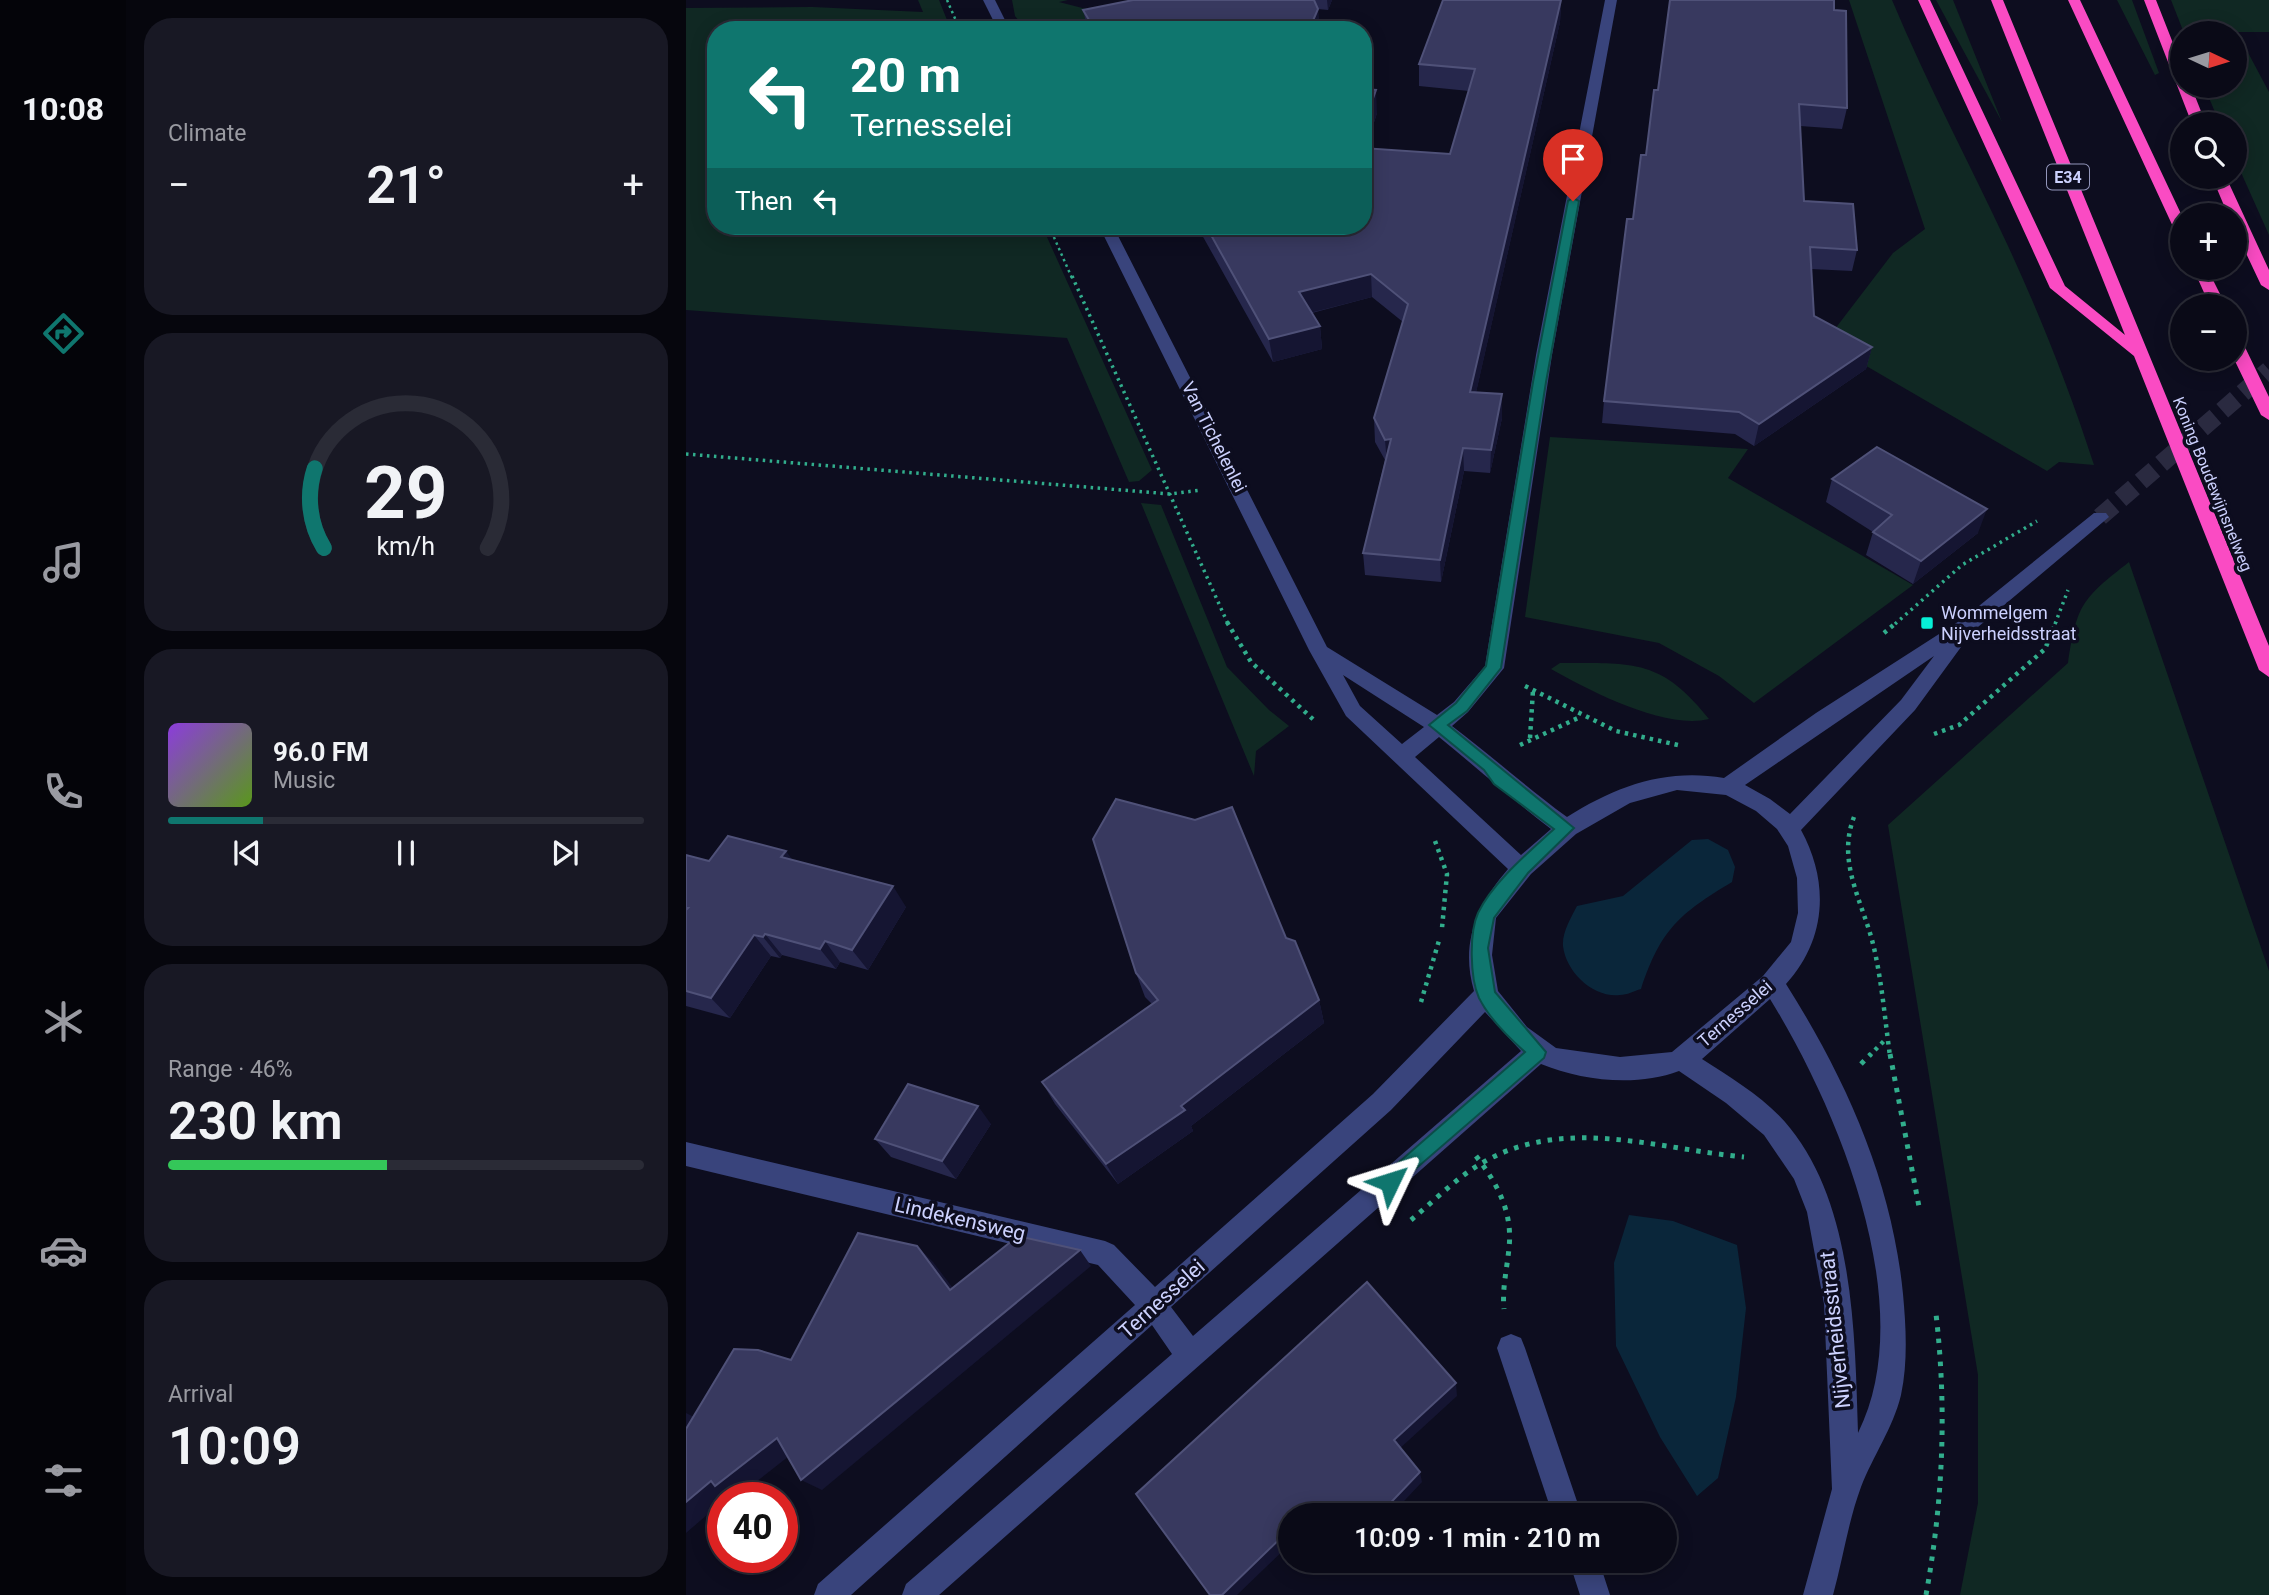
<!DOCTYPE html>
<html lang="en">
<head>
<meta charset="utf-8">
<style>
	:root { --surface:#0a0a17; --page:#181824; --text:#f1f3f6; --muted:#999aa1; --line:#2a2b36; --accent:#0f766e }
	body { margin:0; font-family:Roboto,sans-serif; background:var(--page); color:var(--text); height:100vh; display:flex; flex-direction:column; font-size:26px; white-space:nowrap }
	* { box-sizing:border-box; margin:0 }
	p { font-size:23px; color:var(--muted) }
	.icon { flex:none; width:38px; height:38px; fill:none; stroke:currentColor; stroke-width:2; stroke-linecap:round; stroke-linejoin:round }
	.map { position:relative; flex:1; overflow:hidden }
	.sheet { display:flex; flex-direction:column; gap:18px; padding:18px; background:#06060d; width:560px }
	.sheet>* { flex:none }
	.guide { position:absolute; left:21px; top:21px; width:665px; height:214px; border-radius:28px; box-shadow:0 4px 18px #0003,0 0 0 2px var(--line); background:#0f766e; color:#fff; overflow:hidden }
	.needle { width:46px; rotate:94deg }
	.tools { position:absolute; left:1484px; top:21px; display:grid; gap:14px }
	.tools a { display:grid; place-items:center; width:77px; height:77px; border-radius:50%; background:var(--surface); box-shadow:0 4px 18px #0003,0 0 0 2px var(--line); font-size:35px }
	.speed { position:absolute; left:21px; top:1482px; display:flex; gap:14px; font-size:35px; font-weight:700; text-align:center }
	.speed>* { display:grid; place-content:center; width:91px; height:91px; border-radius:50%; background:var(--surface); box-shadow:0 4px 18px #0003,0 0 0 2px var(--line); line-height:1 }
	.speed .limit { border:10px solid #d22; background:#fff; color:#111 }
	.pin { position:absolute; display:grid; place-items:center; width:60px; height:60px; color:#fff; margin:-72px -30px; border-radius:50% 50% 50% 0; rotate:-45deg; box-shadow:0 0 7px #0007 }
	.pin .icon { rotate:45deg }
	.me { position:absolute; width:77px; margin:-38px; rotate:49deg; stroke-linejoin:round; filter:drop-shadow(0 0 5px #0008) }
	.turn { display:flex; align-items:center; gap:24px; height:147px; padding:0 28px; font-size:32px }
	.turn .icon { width:91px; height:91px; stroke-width:2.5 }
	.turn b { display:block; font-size:49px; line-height:60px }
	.then { display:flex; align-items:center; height:66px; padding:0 28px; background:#0003; gap:14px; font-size:26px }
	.big { font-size:52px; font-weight:600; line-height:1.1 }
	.sheet .widget { flex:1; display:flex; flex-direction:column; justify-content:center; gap:10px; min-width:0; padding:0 24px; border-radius:28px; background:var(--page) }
	.sheet .dial { align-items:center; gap:0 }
	.dial svg { height:182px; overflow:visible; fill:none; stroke:var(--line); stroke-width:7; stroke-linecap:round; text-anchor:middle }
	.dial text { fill:var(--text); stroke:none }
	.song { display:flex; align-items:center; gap:21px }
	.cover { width:84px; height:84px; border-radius:10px; background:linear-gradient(135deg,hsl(270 70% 55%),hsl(90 70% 35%)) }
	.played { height:7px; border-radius:4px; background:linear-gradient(90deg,var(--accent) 20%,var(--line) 20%) }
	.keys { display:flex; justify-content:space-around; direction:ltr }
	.heat { display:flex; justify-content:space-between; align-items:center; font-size:38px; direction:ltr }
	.charge { height:10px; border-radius:5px; background:linear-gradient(90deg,#34c759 46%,var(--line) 0) }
	.trip { position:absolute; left:592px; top:1503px; width:399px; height:70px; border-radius:35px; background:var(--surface); box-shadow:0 4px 18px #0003,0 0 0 2px var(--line); font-weight:600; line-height:70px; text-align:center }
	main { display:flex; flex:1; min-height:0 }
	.dock { display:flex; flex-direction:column; width:126px; justify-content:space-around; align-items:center; background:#040409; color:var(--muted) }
	.dock .icon { width:49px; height:49px }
	.dock .active { color:var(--accent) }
	.dock b { font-size:32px; color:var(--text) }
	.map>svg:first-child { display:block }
	.green { fill:#102823 }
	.water { fill:#0a263a }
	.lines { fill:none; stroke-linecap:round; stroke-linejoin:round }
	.minor-tunnel { stroke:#2a2a40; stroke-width:18; stroke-dasharray:18 9; stroke-linecap:butt }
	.path-far3 { stroke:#31ad8c; stroke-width:2.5; stroke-dasharray:2.5 3.5; stroke-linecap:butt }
	.path-far2 { stroke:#31ad8c; stroke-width:3.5; stroke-dasharray:2.5 4.5; stroke-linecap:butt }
	.path-far1 { stroke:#31ad8c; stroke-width:4.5; stroke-dasharray:3.5 5; stroke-linecap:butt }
	.path { stroke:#31ad8c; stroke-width:5; stroke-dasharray:4.5 7; stroke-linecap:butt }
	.minor { fill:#39447c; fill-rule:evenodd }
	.highway { fill:#fa4bc3; fill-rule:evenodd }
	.wall { fill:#26274c }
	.shaded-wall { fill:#151532 }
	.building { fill:#38395f; stroke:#4f5178; stroke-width:2 }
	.route { fill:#0f766e; stroke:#0a4d48; stroke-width:2 }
	.poi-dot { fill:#07efd6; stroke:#0d0d1f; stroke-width:2.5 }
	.labels { text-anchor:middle; stroke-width:7; stroke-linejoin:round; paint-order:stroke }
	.shield { fill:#0d0d1f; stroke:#9396bb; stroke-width:2 }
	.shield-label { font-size:16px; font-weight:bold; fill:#ccd1fe }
	.far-street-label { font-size:16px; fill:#ccd1fe; stroke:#0d0d1f }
	.street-label { font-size:18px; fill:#ccd1fe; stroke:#0d0d1f }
	.poi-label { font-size:18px; fill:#ccd1fe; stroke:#0d0d1f; text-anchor:start }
	.near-street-label { font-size:21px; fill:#ccd1fe; stroke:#0d0d1f }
</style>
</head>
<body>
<main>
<nav class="dock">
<b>10:08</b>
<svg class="icon active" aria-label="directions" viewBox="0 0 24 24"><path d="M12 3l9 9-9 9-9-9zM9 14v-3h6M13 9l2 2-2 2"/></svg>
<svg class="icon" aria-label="music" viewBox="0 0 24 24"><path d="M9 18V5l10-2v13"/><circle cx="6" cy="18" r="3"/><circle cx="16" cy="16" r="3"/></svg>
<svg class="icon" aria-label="phone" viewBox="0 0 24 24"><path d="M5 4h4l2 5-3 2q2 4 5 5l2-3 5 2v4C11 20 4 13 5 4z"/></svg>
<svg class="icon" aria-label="climate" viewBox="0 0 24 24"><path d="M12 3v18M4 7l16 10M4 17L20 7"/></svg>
<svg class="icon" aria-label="car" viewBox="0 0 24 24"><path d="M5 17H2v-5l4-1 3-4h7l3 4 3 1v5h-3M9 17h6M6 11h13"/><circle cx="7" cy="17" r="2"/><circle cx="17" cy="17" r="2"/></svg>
<svg class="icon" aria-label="filters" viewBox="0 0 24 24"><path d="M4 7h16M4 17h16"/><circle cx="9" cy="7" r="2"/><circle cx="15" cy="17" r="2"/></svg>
</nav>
<section class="sheet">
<div class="widget"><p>Climate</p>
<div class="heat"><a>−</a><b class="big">21°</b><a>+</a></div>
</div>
<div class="widget dial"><svg viewBox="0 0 100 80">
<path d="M14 69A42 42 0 1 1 86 69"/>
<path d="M14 69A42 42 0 0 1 10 34" stroke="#0f766e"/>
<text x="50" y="56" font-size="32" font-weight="700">29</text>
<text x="50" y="72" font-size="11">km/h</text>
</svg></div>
<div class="widget">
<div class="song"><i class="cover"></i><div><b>96.0 FM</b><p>Music</p></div></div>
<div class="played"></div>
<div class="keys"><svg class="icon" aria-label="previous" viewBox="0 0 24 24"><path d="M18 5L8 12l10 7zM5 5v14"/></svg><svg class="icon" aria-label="pause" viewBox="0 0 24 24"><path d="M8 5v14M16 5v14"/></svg><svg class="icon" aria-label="next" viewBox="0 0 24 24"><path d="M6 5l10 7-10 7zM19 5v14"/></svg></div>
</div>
<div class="widget"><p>Range · 46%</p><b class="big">230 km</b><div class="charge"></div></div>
<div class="widget"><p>Arrival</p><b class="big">10:09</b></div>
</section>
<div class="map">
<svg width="1583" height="1595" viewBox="0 0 1583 1595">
	<rect width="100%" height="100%" fill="#0d0d1f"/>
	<!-- green -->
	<path class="green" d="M232,0H253L265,30H30V226H356L466,470L453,481L443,482L381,338L0,310V8L126,7L237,12Z
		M326,0H382L373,2L404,10L408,16L379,30H340L329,16Z
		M1163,0H1206C1241,84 1284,164 1322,246C1355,317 1384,391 1408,465L1373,462L1361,471L1139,342L1207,253L1239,229Z
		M1250,0H1267L1316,122Z
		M1431,0H1446L1473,73L1469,75Z
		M1485,0H1583V32H1551L1583,92V235L1549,159V124H1534L1518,86H1549V33H1498Z
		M864,437L1062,449L1042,478L1227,585L1068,703L1033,676L973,643L839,617Z
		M455,503L475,505L541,667L583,710L603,726L570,751L568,776Z
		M1443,562L1583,971V1595H1274L1292,1503V1375L1202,825L1382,663C1391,604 1396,599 1443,562Z
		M874,663C946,663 975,658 1023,719C979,730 904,691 865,669Z"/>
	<!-- water -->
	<path class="water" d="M1022,839L1042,850L1049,867L1046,882C993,914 975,929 955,989C948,991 941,995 934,995C907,998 880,972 877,946C876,932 885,918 891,906L937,896L1006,840Z
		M943,1215L987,1221L1051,1245L1060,1308L1050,1397L1032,1478L1011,1496L974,1437L930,1346L928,1263Z"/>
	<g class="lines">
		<!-- minor-tunnel -->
		<path class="minor-tunnel" d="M1414,517L1583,370"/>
		<!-- path-far3 -->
		<path class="path-far3" d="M261,0L274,30
			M363,226L386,278"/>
		<!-- path-far2 -->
		<path class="path-far2" d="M386,276L542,624
			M0,454L484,494L515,490
			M1209,624L1276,565L1351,521
			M1369,624L1382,590"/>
		<!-- path-far1 -->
		<path class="path-far1" d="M541,622L565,662L630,722
			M1198,633L1211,622
			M839,686L930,731L992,745
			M1248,734L1273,725L1359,649L1370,622
			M844,738L847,690
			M834,745L892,718
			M1168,817C1150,863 1178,904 1188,948C1196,983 1199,1020 1204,1056
			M749,841L761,874L756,928
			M735,1002L754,937
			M1183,1056L1201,1038"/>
		<!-- path -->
		<path class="path" d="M1204,1054L1234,1212
			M1175,1064L1185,1054
			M790,1156C811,1183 827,1212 823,1248C821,1269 816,1288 818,1309
			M725,1220C748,1201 770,1178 796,1163C878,1115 971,1149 1058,1157
			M1240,1595C1257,1501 1261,1409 1250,1314"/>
		<!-- minor -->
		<path class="minor" d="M297,0H309L324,30H312Z
			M919,0H931L866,355L818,668L782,712L766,726C806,756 841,788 881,817C930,786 980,768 1038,778L1130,713L1278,618L1408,513H1420L1423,517L1286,632L1229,710L1115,830C1144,883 1140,940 1100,984C1160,1079 1206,1181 1217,1294C1220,1327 1222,1362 1215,1395C1207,1428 1187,1456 1175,1487C1162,1522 1157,1559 1147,1595H1117L1146,1489L1138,1304L1121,1212L1108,1179L1078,1135L1040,1103L993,1071C951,1087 896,1081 855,1064L253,1595H216L220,1584L486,1354L466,1325L165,1595H128L132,1584L449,1305L412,1265L0,1166V1142L419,1241L428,1245L469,1287L687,1094L788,991C774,943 791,905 822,869L660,716L623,650L413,226H427L641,647L751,715L768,702L799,666L850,355ZM1248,656L1215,700L1104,814L1084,799L1059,785ZM657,675L738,727L716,744L674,706ZM753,737C791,768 826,799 865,829L835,855L729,757ZM991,790L1040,795L1070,811L1091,829L1102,846L1111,878L1112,913L1105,942L1077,976L986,1052L934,1057L870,1048L841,1027L812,991L806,955L810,918L845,874L890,834L944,803ZM1084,999C1152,1109 1235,1307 1172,1433C1169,1336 1168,1207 1104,1128C1081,1099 1047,1079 1016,1059ZM799,1012L835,1051L507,1336L485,1307L705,1110Z
			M825,1334L835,1338L839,1348L896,1516H867L811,1348L815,1338Z
			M883,1561H913L924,1595H894Z"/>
		<!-- highway -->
		<path class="highway" d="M1232,0H1244L1379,286L1439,335L1305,0H1317L1583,646V677L1573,670L1448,356L1364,288Z
			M1382,0H1394L1496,216V235L1489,231Z
			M1458,0H1470L1496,66V86H1505L1520,124H1506Z
			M1526,177H1540L1583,270V290L1575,285L1549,230V215H1542Z
			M1507,268H1521L1540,306H1524Z
			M1549,338L1557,343L1583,397V420L1575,415L1548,359Z"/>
	</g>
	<!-- wall -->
	<path class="wall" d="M447,0H646L642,10L632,9L633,30Z
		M875,0L874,22L790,392L816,394V418L804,473L778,471L755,582L679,575L677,553L699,460L689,442L688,418L717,322L686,297L626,313L634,326L636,349L587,362L511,226H677V89L691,113L680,148L764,154L783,91L733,86V64Z
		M397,10L409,30H402Z
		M1148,10L1161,108L1156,129L1114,126L1118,201L1171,250L1166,271L1125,269L1128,316L1186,347L1180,369L1068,446L1049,434L916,423L918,401L947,219L960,155Z
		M1146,479L1292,533L1227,584L1180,555L1187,532L1140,502Z
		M0,855L23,861L106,860L220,907L182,970L154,962L150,969L96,955L94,958L85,956L44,1018L0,1006Z
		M600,938L633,1000L638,1023L505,1126L507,1131L432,1184L369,1104L356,1082L466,1004L459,997L450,973Z
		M305,1124L270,1179L205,1157L189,1139Z"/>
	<!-- shaded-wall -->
	<path class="shaded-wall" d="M641,0H646L642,10Z
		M875,0L874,22L785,415L784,392Z
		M632,9L633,30H623Z
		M690,90L691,113L677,155V127Z
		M685,274L686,297L616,315L613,292Z
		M634,326L636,349L587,362L583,339Z
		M1186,347L1180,369L1068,446L1073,424Z
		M816,394V418L804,473L805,450Z
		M705,439L701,463L699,440Z
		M777,448L778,471L755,582L754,560Z
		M1301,509L1292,533L1227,584L1235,561Z
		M100,851L116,873L95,857Z
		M207,886L220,907L182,970L166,950Z
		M79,934L96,955L94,958L77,937Z
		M68,935L85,956L44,1018L25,998Z
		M139,941L154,962L150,969L134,949Z
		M633,1000L638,1023L505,1126L507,1131L432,1184L420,1164Z
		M292,1106L305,1124L270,1179L256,1161Z
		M231,1246L247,1262L279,1304L264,1290Z
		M394,1250L405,1266L136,1490L115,1480Z
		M770,1383L771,1396L711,1451L708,1440Z
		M0,1413L10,1418L0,1429Z
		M91,1438L112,1449L52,1496L45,1493L40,1498H37V1501L0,1533V1502L25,1481Z
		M734,1472L736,1482L704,1516H692Z
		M604,1529V1544L551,1595H536Z
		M647,1561H659L646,1574L641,1567Z"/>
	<!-- building -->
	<path class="building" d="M447,0H628L632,9L623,30H409L397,10Z
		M757,0H875L784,392L816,394L805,450L777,448L754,560L677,553L705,439L699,440L688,418L722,304L685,274L613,292L634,326L583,339L520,226H677V148L764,154L789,69L733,64Z
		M984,0H1148V10L1160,11L1161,108L1113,104L1118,201L1167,204L1171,250L1124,247L1128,316L1186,347L1073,424L1053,412L918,401L941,219H947L955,155H960L968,90H972Z
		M677,89L690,90L677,127Z
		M1191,447L1301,509L1235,561L1187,532L1206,515L1146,479Z
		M430,799L509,820L546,807L600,938L609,941L633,1000L495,1106L499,1110L420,1164L356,1082L472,1000L450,973L407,839Z
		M42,836L100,851L95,857L207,886L166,950L139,941L134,949L79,934L77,937L68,935L25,998L0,991V910L2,908H0V855L23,861Z
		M222,1084L292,1106L256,1161L189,1139Z
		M172,1233L231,1246L264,1290L332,1236L394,1250L115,1480L91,1438L29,1486L25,1481L0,1502V1429L48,1349L72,1350L105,1360Z
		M681,1282L770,1383L708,1440L734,1472L692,1516H604V1529L536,1595H524L450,1494Z
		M637,1561H647L641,1567Z"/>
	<!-- route -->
	<path class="route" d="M887,198L893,201L860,382L815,668L781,711L762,725L888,828L842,873L808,918L802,948L809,992L860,1052L858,1058L704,1191L697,1189L694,1182L697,1176L839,1052C822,1037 803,1018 793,998C784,978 783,933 792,913C807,882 843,852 868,829L808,784L798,770L743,725L770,703L800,666L847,382L882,201Z"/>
	<!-- markers -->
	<rect class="poi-dot" x="1234" y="616" width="14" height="14" rx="3.5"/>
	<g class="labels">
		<!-- shield labels -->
		<rect class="shield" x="1361" y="164.5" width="42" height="25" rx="5"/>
		<g class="shield-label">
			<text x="1382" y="183">E34</text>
		</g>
		<!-- far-street labels -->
		<g class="far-street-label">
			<text transform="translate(1527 484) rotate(68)" y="6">Koning Boudewijnsnelweg</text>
		</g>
		<!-- street labels -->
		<g class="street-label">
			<text transform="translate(528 437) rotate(63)" y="6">Van Tichelenlei</text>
			<text transform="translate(1049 1014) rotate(-41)" y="6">Ternesselei</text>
		</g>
		<!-- poi labels -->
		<g class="poi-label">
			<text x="1255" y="619">Wommelgem<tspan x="1255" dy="21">Nijverheidsstraat</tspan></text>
		</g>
		<!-- near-street labels -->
		<g class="near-street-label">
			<text transform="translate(274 1219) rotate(13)" y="7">Lindekensweg</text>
			<text transform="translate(476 1299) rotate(-42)" y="7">Ternesselei</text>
			<text transform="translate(1149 1330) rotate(-96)" y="7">Nijverheidsstraat</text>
		</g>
	</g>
</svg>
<div class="tools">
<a><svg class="needle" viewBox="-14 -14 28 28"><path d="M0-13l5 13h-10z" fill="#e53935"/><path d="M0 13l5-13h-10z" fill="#999aa1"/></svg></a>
<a><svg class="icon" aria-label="search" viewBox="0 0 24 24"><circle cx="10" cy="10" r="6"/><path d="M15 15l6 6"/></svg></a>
<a>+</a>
<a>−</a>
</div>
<div class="speed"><div class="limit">40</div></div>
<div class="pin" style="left:887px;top:201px;background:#d93025"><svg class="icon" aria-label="arrive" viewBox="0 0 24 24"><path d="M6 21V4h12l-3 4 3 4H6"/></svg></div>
<svg class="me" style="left:704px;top:1182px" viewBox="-20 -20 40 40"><path d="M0-17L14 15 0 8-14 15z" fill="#0f766e" stroke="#fff" stroke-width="4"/></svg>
<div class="trip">10:09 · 1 min · 210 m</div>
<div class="guide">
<div class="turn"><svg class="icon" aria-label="left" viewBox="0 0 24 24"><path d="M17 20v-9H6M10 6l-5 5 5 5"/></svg><div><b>20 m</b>Ternesselei</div></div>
<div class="then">Then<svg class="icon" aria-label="left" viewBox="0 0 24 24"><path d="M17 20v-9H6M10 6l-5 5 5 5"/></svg></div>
</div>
</div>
</main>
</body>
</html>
